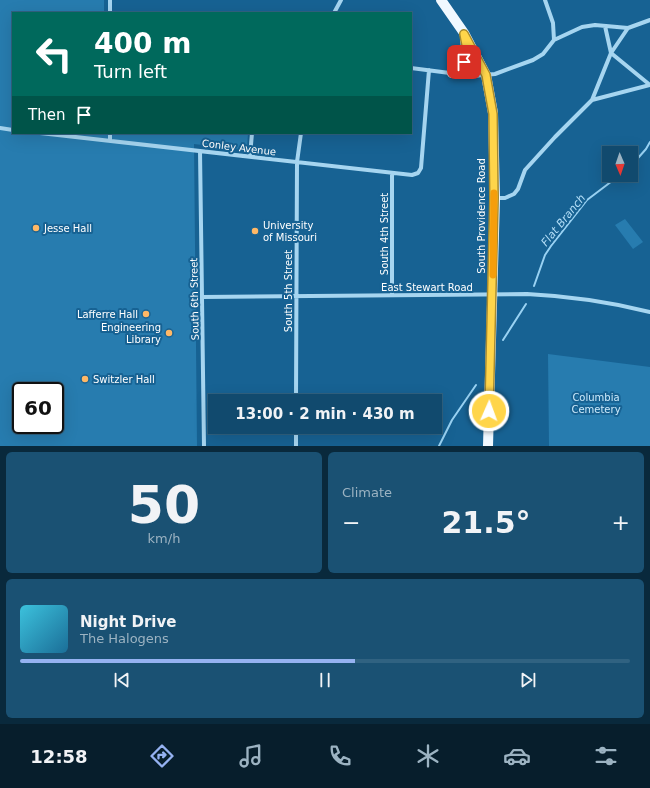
<!DOCTYPE html>
<html lang="en">
<head>
<meta charset="utf-8">
<style>
	:root { --surface:#114a6e; --page:#1a5173; --text:#f1f3f6; --muted:#9cb3c2; --line:#306281; --accent:#95b2f1 }
	body { margin:0; font-family:"DejaVu Sans",sans-serif; background:var(--page); color:var(--text); height:100vh; display:flex; flex-direction:column; font-size:15px; white-space:nowrap }
	* { box-sizing:border-box; margin:0 }
	p { font-size:13px; color:var(--muted) }
	.icon { flex:none; width:22px; height:22px; fill:none; stroke:currentColor; stroke-width:2; stroke-linecap:round; stroke-linejoin:round }
	.map { position:relative; height:446px; overflow:hidden }
	.panel { display:flex; flex-direction:column; gap:6px; padding:6px; background:#09293c; flex:1 }
	.panel>* { flex:none }
	.top-card { position:absolute; left:12px; top:12px; width:400px; height:122px; border-radius:0px; box-shadow:0 4px 16px #0002,0 0 0 1px var(--line); background:#00695c; color:#fff; overflow:hidden }
	.needle { width:26px; rotate:178deg }
	.tools { position:absolute; left:602px; top:146px; display:grid; gap:8px }
	.tools a { display:grid; place-items:center; width:36px; height:36px; border-radius:0px; background:var(--surface); box-shadow:0 4px 16px #0002,0 0 0 1px var(--line); font-size:20px }
	.speed { position:absolute; left:12px; top:382px; display:flex; gap:8px; font-size:20px; font-weight:700; text-align:center }
	.speed>* { display:grid; place-content:center; width:52px; height:52px; border-radius:50%; background:var(--surface); box-shadow:0 4px 16px #0002,0 0 0 1px var(--line); line-height:1 }
	.speed .limit { border:2px solid #111; border-radius:6px; background:#fff; color:#111 }
	.pin { position:absolute; display:grid; place-items:center; width:34px; height:34px; color:#fff; margin:-17px; border-radius:8px; box-shadow:0 2px 6px #0006 }
	.me { position:absolute; width:44px; margin:-22px; rotate:2deg; stroke-linejoin:round; filter:drop-shadow(0 0 3px #0008) }
	.turn { display:flex; align-items:center; gap:14px; height:84px; padding:0 16px; font-size:18px }
	.turn .icon { width:52px; height:52px; stroke-width:2.5 }
	.turn b { display:block; font-size:28px; line-height:34px }
	.then { display:flex; align-items:center; height:38px; padding:0 16px; background:#0003; gap:8px; font-size:15px }
	.big { font-size:30px; font-weight:600; line-height:1.1 }
	.panel .widget { flex:1; display:flex; flex-direction:column; justify-content:center; gap:6px; min-width:0; padding:0 14px; border-radius:6px; background:var(--page) }
	.panel .dial { align-items:center; gap:0 }
	.dial b { font-size:52px; line-height:1 }
	.song { display:flex; align-items:center; gap:12px }
	.cover { width:48px; height:48px; border-radius:6px; background:linear-gradient(135deg,hsl(190 70% 55%),hsl(200 70% 35%)) }
	.played { height:4px; border-radius:2px; background:linear-gradient(90deg,var(--accent) 55%,var(--line) 55%) }
	.keys { display:flex; justify-content:space-around; direction:ltr }
	.heat { display:flex; justify-content:space-between; align-items:center; font-size:22px; direction:ltr }
	.panel .tiles { flex:1; display:grid; gap:6px; grid-template-columns:1fr 1fr }
	.widget:last-child { grid-column:span 2 }
	.trip { position:absolute; left:208px; top:394px; width:234px; height:40px; border-radius:0px; background:var(--surface); box-shadow:0 4px 16px #0002,0 0 0 1px var(--line); font-weight:600; line-height:40px; text-align:center }
	.menu { display:flex; height:64px; justify-content:space-around; align-items:center; background:#071e2c; color:var(--muted) }
	.menu .icon { width:28px; height:28px }
	.menu .on { color:var(--accent) }
	.menu b { font-size:18px; color:var(--text) }
	.map>svg:first-child { display:block }
	.green { fill:#277caf; fill-rule:evenodd }
	.lines { fill:none; stroke-linecap:round; stroke-linejoin:round }
	.stream { stroke:#99d2f3; stroke-width:2 }
	.street { stroke:#a6d5f0; stroke-width:4 }
	.primary { stroke:#f0f8ff; stroke-width:10 }
	.route-casing { stroke:#a68a30; stroke-width:10 }
	.route { stroke:#ffd54a; stroke-width:7 }
	.slow { stroke:#f59e0b; stroke-width:7 }
	.poi-dot { fill:#ffb866; stroke:#176293; stroke-width:1.5 }
	.labels { text-anchor:middle; stroke-width:4; stroke-linejoin:round; paint-order:stroke }
	.street-label { font-size:10px; fill:#fff; stroke:#176293 }
	.poi-label { font-size:10px; fill:#fff; stroke:#176293; text-anchor:start }
	.park-label { font-size:10px; fill:#cdeafb; stroke:#176293 }
	.water-label { font-size:11px; font-style:italic; fill:#b3def7; stroke:#176293 }
</style>
</head>
<body>
<div class="map">
<svg width="650" height="446" viewBox="0 0 650 446">
	<rect width="100%" height="100%" fill="#176293"/>
	<!-- green -->
	<path class="green" d="M0,0H104V13H13V133H248L247,150L194,144L197,446H0ZM21,391H55V425H21Z
		M625,219L643,242L633,249L615,225Z
		M548,354L650,367V446H549Z"/>
	<g class="lines">
		<!-- stream -->
		<path class="stream" d="M631,166L646,149L650,142
			M534,286L545,255L551,246L587,200L620,175
			M503,340L526,304
			M439,446L452,420L476,385"/>
		<!-- street -->
		<path class="street" d="M545,0L553,23L554,40
			M110,13V0
			M334,13L341,0
			M605,26L611,53L650,85
			M411,68L473,76L495,74L533,60L543,54L554,40L582,27L595,25L628,28
			M592,100L650,85
			M0,128L13,130
			M40,133L412,175L418,173L421,168L429,70
			M110,141V133
			M200,151L204,446
			M250,156L252,133
			M495,198H505L514,194L518,189L525,170L555,137L592,100L611,53L628,28L650,20
			M392,295V173
			M202,297L527,294C568,296 610,302 650,312
			M296,401L297,162L301,133
			M296,446V427"/>
		<!-- primary -->
		<path class="primary" d="M441,0L464,33L486,75L493,113L495,198L488,446
			M452,73C465,59 468,60 465,39"/>
	</g>
	<g class="lines">
		<!-- route casing -->
		<g class="route-casing">
			<path id="route" d="M464,62L467,50L464,34L486,75L493,114L494,198L489,411"/>
		</g>
		<!-- route -->
		<use href="#route" class="route"/>
		<!-- slow -->
		<path class="slow" d="M493,275L494,193"/>
	</g>
	<!-- markers -->
	<g class="poi-dot">
		<circle cx="36" cy="228" r="4"/>
		<circle cx="255" cy="231" r="4"/>
		<circle cx="146" cy="314" r="4"/>
		<circle cx="169" cy="333" r="4"/>
		<circle cx="85" cy="379" r="4"/>
	</g>
	<g class="labels">
		<!-- street labels -->
		<g class="street-label">
			<text transform="translate(239 147) rotate(7)" y="4">Conley Avenue</text>
			<text transform="translate(481 216) rotate(-90)" y="4">South Providence Road</text>
			<text transform="translate(384 234) rotate(-90)" y="4">South 4th Street</text>
			<text x="427" y="291">East Stewart Road</text>
			<text transform="translate(288 291) rotate(-90)" y="4">South 5th Street</text>
			<text transform="translate(194 299) rotate(-91)" y="4">South 6th Street</text>
		</g>
		<!-- poi labels -->
		<g class="poi-label">
			<text x="263" y="229">University<tspan x="263" dy="12">of Missouri</tspan></text>
			<text x="44" y="232">Jesse Hall</text>
			<text x="138" y="318" text-anchor="end">Lafferre Hall</text>
			<text x="161" y="331" text-anchor="end">Engineering<tspan x="161" dy="12">Library</tspan></text>
			<text x="93" y="383">Switzler Hall</text>
		</g>
		<!-- park labels -->
		<g class="park-label">
			<text x="596" y="401">Columbia<tspan x="596" dy="12">Cemetery</tspan></text>
		</g>
		<!-- water labels -->
		<g class="water-label">
			<text transform="translate(563 220) rotate(-51)" y="4">Flat Branch</text>
		</g>
	</g>
</svg>
<div class="tools">
<a><svg class="needle" viewBox="-14 -14 28 28"><path d="M0-13l5 13h-10z" fill="#e53935"/><path d="M0 13l5-13h-10z" fill="#9cb3c2"/></svg></a>
</div>
<div class="speed"><div class="limit">60</div></div>
<div class="pin" style="left:464px;top:62px;background:#d93025"><svg class="icon" aria-label="arrive" viewBox="0 0 24 24"><path d="M6 21V4h12l-3 4 3 4H6"/></svg></div>
<svg class="me" style="left:489px;top:411px" viewBox="-20 -20 40 40"><circle r="17" fill="#ffd54a" stroke="#fff" stroke-width="3"/><path d="M0-11L8 9 0 5-8 9z" fill="#fff"/></svg>
<div class="trip">13:00 · 2 min · 430 m</div>
<div class="top-card">
<div class="turn"><svg class="icon" aria-label="left" viewBox="0 0 24 24"><path d="M17 20v-9H6M10 6l-5 5 5 5"/></svg><div><b>400 m</b>Turn left</div></div>
<div class="then">Then<svg class="icon" aria-label="arrive" viewBox="0 0 24 24"><path d="M6 21V4h12l-3 4 3 4H6"/></svg></div>
</div>
</div>
<section class="panel">
<div class="tiles">
<div class="widget dial"><b>50</b><p>km/h</p></div>
<div class="widget"><p>Climate</p>
<div class="heat"><a>−</a><b class="big">21.5°</b><a>+</a></div>
</div>
<div class="widget">
<div class="song"><i class="cover"></i><div><b>Night Drive</b><p>The Halogens</p></div></div>
<div class="played"></div>
<div class="keys"><svg class="icon" aria-label="previous" viewBox="0 0 24 24"><path d="M18 5L8 12l10 7zM5 5v14"/></svg><svg class="icon" aria-label="pause" viewBox="0 0 24 24"><path d="M8 5v14M16 5v14"/></svg><svg class="icon" aria-label="next" viewBox="0 0 24 24"><path d="M6 5l10 7-10 7zM19 5v14"/></svg></div>
</div>
</div>
</section>
<nav class="menu">
<b>12:58</b>
<svg class="icon on" aria-label="directions" viewBox="0 0 24 24"><path d="M12 3l9 9-9 9-9-9zM9 14v-3h6M13 9l2 2-2 2"/></svg>
<svg class="icon" aria-label="music" viewBox="0 0 24 24"><path d="M9 18V5l10-2v13"/><circle cx="6" cy="18" r="3"/><circle cx="16" cy="16" r="3"/></svg>
<svg class="icon" aria-label="phone" viewBox="0 0 24 24"><path d="M5 4h4l2 5-3 2q2 4 5 5l2-3 5 2v4C11 20 4 13 5 4z"/></svg>
<svg class="icon" aria-label="climate" viewBox="0 0 24 24"><path d="M12 3v18M4 7l16 10M4 17L20 7"/></svg>
<svg class="icon" aria-label="car" viewBox="0 0 24 24"><path d="M5 17H2v-5l4-1 3-4h7l3 4 3 1v5h-3M9 17h6M6 11h13"/><circle cx="7" cy="17" r="2"/><circle cx="17" cy="17" r="2"/></svg>
<svg class="icon" aria-label="filters" viewBox="0 0 24 24"><path d="M4 7h16M4 17h16"/><circle cx="9" cy="7" r="2"/><circle cx="15" cy="17" r="2"/></svg>
</nav>
</body>
</html>
